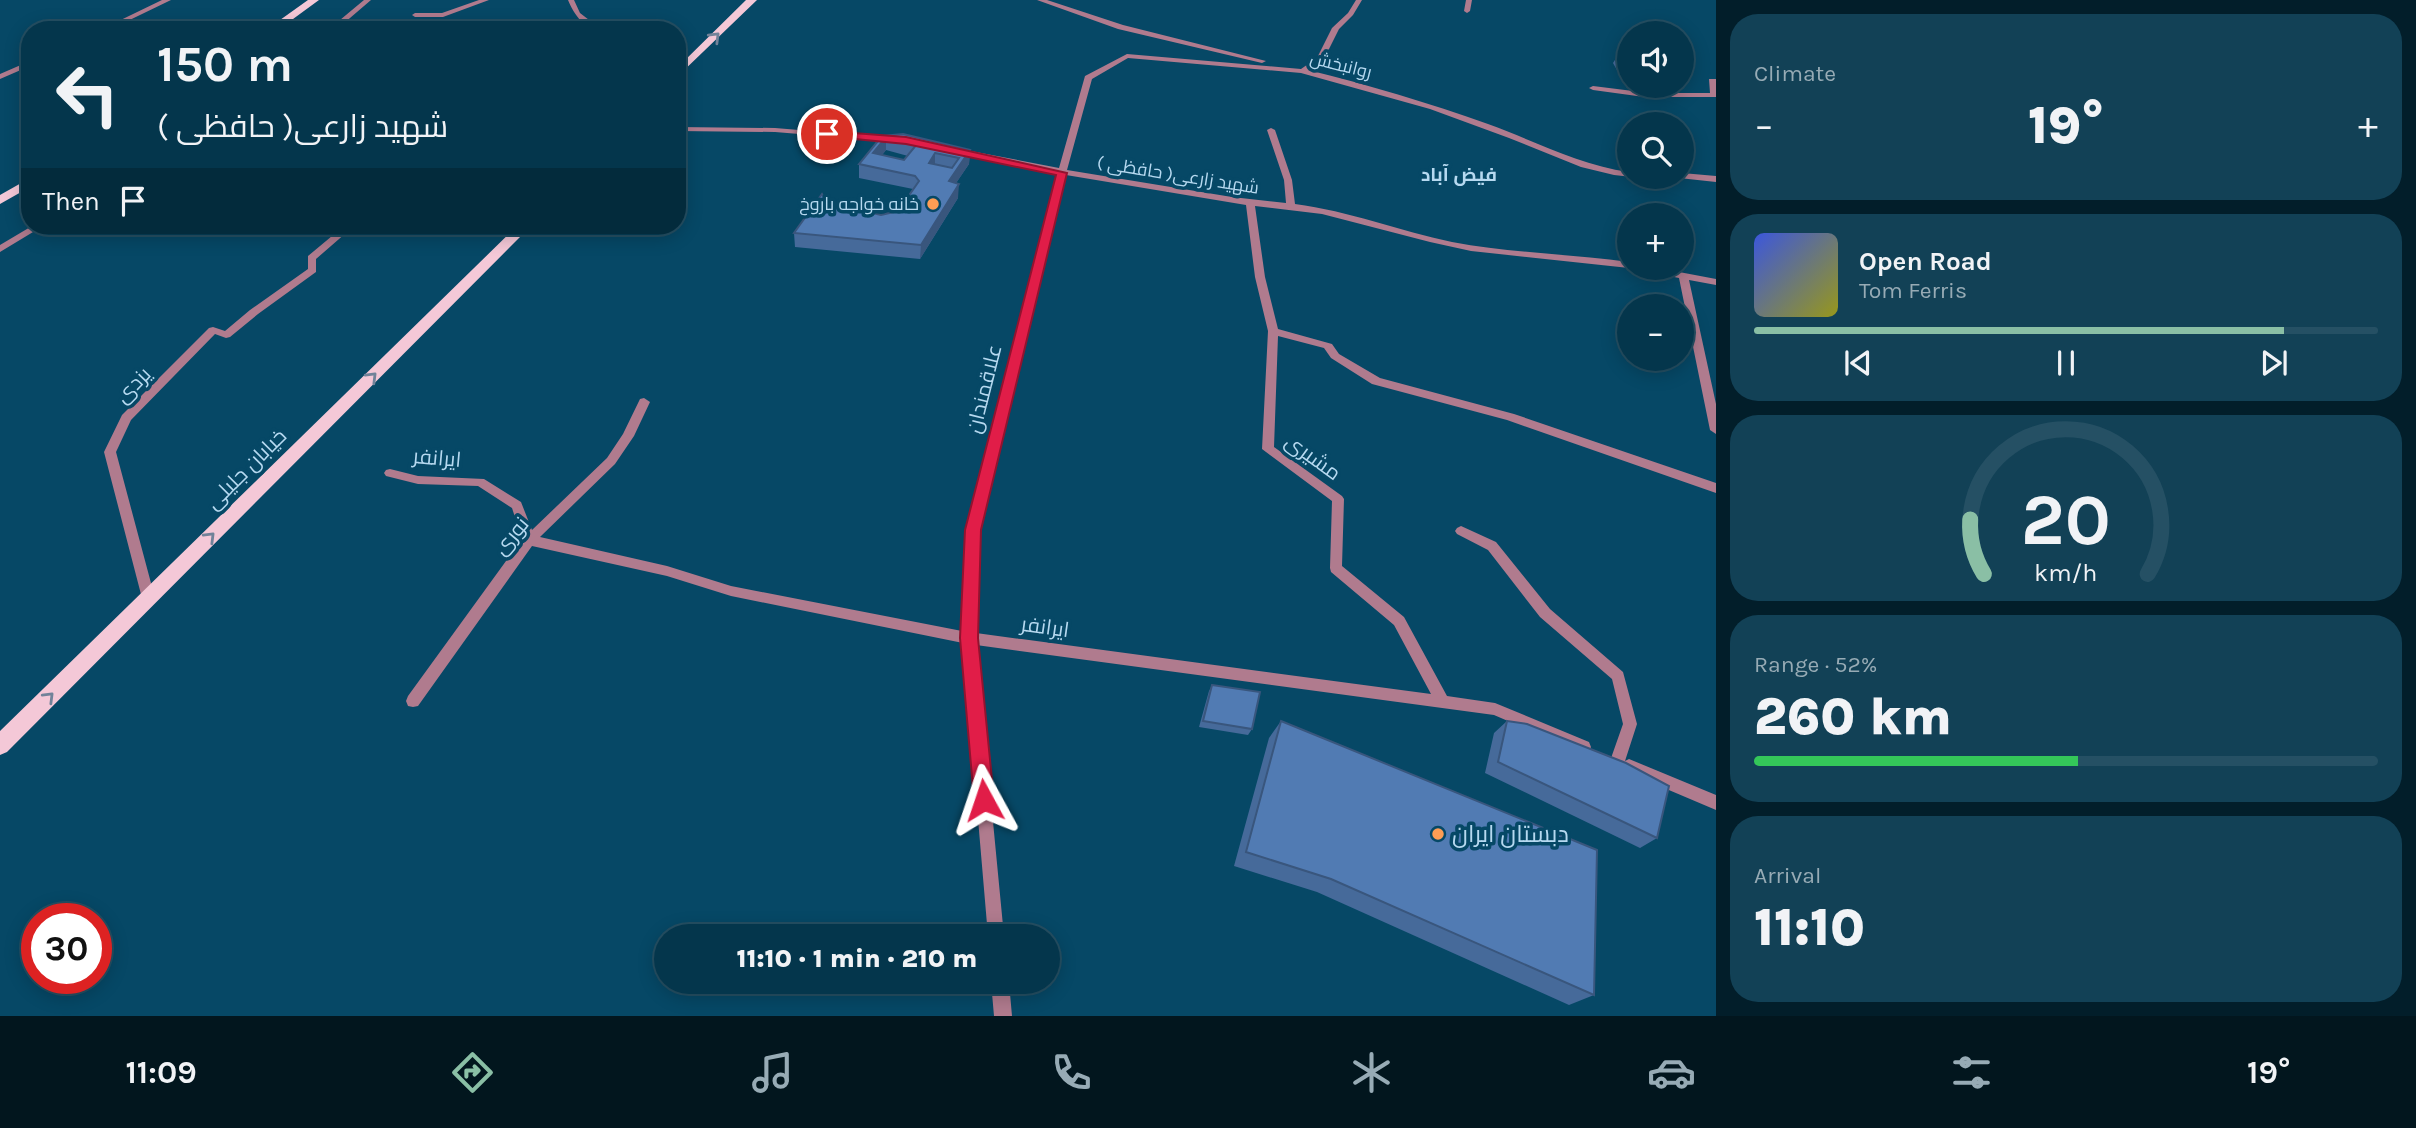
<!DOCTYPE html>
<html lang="en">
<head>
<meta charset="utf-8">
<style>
	:root { --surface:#04364c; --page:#124156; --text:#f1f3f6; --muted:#97abb5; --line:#255064; --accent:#8abfa5 }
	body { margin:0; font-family:Karla,Cairo,sans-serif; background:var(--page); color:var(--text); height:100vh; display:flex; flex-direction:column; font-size:26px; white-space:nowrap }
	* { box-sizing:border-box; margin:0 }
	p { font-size:23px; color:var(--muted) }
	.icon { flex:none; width:38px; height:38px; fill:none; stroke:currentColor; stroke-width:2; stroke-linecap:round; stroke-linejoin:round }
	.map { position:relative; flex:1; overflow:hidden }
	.details { display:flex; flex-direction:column; gap:14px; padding:14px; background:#021e2a; width:700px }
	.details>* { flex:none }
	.top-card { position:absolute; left:21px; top:21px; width:665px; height:214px; border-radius:28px; box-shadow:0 4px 18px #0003,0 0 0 2px var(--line); background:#04364c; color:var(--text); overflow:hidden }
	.tools { position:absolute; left:1617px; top:21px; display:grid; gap:14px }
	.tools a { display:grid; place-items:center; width:77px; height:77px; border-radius:50%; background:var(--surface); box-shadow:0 4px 18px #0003,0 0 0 2px var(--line); font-size:35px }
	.speed { position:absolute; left:21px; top:903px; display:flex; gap:14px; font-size:35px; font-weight:700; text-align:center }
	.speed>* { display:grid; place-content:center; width:91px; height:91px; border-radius:50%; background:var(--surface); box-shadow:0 4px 18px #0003,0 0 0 2px var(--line); line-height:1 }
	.speed .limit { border:10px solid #d22; background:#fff; color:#111 }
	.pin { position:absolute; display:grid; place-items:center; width:60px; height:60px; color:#fff; margin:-30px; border:4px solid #fff; border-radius:50%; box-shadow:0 2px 7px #0007 }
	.me { position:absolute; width:77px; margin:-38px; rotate:355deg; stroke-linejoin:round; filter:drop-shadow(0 0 5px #0008) }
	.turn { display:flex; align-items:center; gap:24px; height:147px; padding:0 21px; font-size:32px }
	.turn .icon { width:91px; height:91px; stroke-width:2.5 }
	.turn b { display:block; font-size:49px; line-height:60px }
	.then { display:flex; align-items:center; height:66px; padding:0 21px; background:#0003; gap:14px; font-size:26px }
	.big { font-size:52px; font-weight:800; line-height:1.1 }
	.details .widget { flex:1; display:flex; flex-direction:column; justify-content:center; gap:10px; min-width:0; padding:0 24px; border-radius:28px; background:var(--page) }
	.details .dial { align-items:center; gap:0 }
	.dial svg { height:182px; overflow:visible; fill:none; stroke:var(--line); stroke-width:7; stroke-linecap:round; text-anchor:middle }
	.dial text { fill:var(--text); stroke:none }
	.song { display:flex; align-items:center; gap:21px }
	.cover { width:84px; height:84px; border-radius:10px; background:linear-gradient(135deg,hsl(230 70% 55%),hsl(60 70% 35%)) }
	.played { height:7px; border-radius:4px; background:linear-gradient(90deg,var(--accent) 85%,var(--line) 85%) }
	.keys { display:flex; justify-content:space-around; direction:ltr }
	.heat { display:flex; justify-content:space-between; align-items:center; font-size:38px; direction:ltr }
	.charge { height:10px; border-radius:5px; background:linear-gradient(90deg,#34c759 52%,var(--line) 0) }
	.trip { position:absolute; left:654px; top:924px; width:406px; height:70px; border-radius:35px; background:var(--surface); box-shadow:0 4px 18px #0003,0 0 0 2px var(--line); font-weight:800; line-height:70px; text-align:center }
	.dock { display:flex; height:112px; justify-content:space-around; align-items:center; background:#02161e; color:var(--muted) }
	.dock .icon { width:49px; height:49px }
	.dock .active { color:var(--accent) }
	.dock b { font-size:32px; color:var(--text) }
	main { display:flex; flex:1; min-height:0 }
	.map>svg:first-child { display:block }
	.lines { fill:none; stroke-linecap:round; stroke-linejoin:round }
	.minor { fill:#b07b8e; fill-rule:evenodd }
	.major { fill:#f4c8d7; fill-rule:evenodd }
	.wall { fill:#466a9a; fill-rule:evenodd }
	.shaded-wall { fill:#39567d }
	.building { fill:#517bb3; stroke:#39567d; stroke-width:2; fill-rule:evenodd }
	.oneway { stroke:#718299 }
	.route { fill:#e11d48; stroke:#92132f; stroke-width:2 }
	.poi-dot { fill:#fd9d54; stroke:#064866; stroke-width:2.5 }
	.labels { text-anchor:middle; stroke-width:7; stroke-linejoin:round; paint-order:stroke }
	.far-street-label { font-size:18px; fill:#b6d9f0; stroke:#064866 }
	.far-poi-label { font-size:18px; fill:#b6d9f0; stroke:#064866; text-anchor:end }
	.far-neighbourhood-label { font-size:19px; font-weight:bold; fill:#b6d9f0; stroke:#064866 }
	.street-label { font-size:21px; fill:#b6d9f0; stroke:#064866 }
	.near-poi-label { font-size:24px; fill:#b6d9f0; stroke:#064866; text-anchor:start }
</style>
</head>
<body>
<main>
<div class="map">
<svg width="1716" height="1016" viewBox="0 0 1716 1016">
	<rect width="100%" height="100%" fill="#064866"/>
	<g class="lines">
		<!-- minor -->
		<path class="minor" d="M162,0H171L109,30H100Z
			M364,0H371L336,30H328Z
			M479,0H489L443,17H415L412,15L415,13H442Z
			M568,0H574L580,13L602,30C585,30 574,15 568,0Z
			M1037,0H1047L1123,25L1266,61L1262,63L1118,29Z
			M1356,0H1362L1353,15L1339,29L1323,61L1308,70C1369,85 1429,103 1488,124C1535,141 1579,165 1629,172V177H1632L1614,175L1581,167L1509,138L1430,109L1301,73L1128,58L1092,79L1067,170L1232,197L1286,203L1284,180L1267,130L1271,128L1275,130L1292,180L1295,204C1349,211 1400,231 1452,242C1511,253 1571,254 1629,262V268L1471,251L1430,242L1322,214L1255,206L1265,277L1278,329L1332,344L1339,354L1380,378L1514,414L1716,483V493L1507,420L1372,384L1331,358L1324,348L1278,336L1274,447L1342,496L1344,499L1342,566L1404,617L1447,696L1495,703L1589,742L1591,747L1589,752L1584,754L1494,715L976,645L1004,936H988L963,643L731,596L667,576L532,546L418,706L413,707L408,706L406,701L408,696L522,539L512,508L478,486L418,484L386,476L384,473L386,470L390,469L418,476L484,479L521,502L532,530L607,458L623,434L640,399L644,398L650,402L634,436L615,464L540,537L667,566L731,586L962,631L967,530L1058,173L955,154L951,151L955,148L1059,168L1085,76L1127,54L1301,69L1317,58L1332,28L1348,13ZM1066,175L1246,205L1255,277L1268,331L1262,449L1332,501L1330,568L1331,572L1394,625L1431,694L976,633L979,530Z
			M1466,0H1472L1470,11L1467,13L1464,11Z
			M30,61V66L0,79V74Z
			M1709,79H1716V97H1663L1659,99L1593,90L1589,88L1593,86L1657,94L1660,93H1710Z
			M677,127L775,128L896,138L900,140L896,142L775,132L677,131Z
			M1682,173L1716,176V182L1679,178L1682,177Z
			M32,226H43L0,252V245Z
			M344,226H354L316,259V272L258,314L230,337L226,338L215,334L131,420L116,452L155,598L153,602L148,603L143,602L104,452L122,415L209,328L213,327L225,331L250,310L308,269V256Z
			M1639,268H1658L1716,279V285L1689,280L1716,404V434L1710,430L1679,278L1644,271Z
			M1461,526L1496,542L1550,609L1623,672L1637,724L1625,761L1629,759L1716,795V810L1624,771L1622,766L1617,768L1612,766L1610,761L1623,724L1612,679L1540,617L1488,550L1457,534L1455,531L1457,528Z
			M991,982H1009L1012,1016H994Z"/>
		<!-- major -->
		<path class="major" d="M308,0H319L278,30H266Z
			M746,0H757L677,77V68Z
			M30,178V187L0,204V195Z
			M517,226H531L7,752L0,755V731Z"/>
	</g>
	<!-- wall -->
	<path class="wall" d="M1627,41H1629V86H1681L1675,94L1655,93L1643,89L1627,88L1613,63Z
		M1682,58L1690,72L1682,84Z
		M882,136L970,150L969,164L956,183L958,198L920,259L795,247L794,233L827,202L881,215L898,211L913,189L859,178V164ZM886,150L908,156L904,160L882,155Z
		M1212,685L1252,729L1248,735L1199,727L1209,691Z
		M1281,721L1594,995L1569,1005L1317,892L1234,866L1269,738Z
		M1507,721L1657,838L1640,848L1485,773L1494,733Z"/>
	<!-- shaded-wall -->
	<path class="shaded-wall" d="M886,137V150L873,167V153Z
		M970,150L969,164L948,195L949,181Z
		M935,153V167L929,163Z
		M959,184L958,198L920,259L921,245Z"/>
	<!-- building -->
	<path class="building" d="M1682,58L1690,72L1682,71Z
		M903,134L970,150L949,181L959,184L921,245L794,233L822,194L827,202L881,215L898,211L919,181L915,176L859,164L882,136ZM886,137L917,144L904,160L873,153ZM935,153L959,158L952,168L929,163Z
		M1212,685L1260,692L1252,729L1203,721Z
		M1281,721L1597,850L1594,995L1331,879L1246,852Z
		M1507,721L1527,724L1626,763L1669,786L1657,838L1498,762Z"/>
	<!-- one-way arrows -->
	<defs><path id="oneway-chevron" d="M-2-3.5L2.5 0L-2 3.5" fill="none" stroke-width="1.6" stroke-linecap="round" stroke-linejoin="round" transform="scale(1.75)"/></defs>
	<g class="oneway">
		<use href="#oneway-chevron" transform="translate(715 37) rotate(-45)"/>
		<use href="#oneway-chevron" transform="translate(372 377) rotate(-45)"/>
		<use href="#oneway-chevron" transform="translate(210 537) rotate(-45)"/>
		<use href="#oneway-chevron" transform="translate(49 697) rotate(-45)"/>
	</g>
	<!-- route -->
	<path class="route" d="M827,131L906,137L1067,173L981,530L978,638L994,800L991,807L984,810L977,807L974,800L960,638L965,530L1056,175L906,144L824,136V132Z"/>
	<!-- markers -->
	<g class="poi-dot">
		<circle cx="933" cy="204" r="7"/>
		<circle cx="1438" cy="834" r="7"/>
	</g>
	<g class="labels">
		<!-- far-street labels -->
		<g class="far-street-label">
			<text transform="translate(1341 65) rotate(14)" y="6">روانبخش</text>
			<text transform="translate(1178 175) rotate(9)" y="6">شهید زارعی( حافظی )</text>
		</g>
		<!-- far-poi labels -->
		<g class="far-poi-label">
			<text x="919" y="210">خانه خواجه باروخ</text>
		</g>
		<!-- far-neighbourhood labels -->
		<g class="far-neighbourhood-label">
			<text x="1459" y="181">فیض آباد</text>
		</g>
		<!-- street labels -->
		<g class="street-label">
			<text transform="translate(133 385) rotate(-46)" y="7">یزدی</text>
			<text transform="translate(984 389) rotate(-76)" y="7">علاقمندان</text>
			<text transform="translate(1313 457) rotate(36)" y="7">مشیری</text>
			<text transform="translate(437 458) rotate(5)" y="7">ایرانفر</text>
			<text transform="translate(246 469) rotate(-45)" y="7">خیابان جلیلی</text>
			<text transform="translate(511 536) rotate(-50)" y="7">نوری</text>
			<text transform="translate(1045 627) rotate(8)" y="7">ایرانفر</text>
		</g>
		<!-- near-poi labels -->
		<g class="near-poi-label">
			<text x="1452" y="842">دبستان ایران</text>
		</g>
	</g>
</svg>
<div class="tools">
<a><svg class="icon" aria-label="sound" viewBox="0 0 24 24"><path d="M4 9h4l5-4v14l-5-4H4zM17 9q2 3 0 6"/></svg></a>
<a><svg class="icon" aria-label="search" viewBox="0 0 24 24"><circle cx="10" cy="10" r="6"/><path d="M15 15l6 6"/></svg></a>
<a>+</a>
<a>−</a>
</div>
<div class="speed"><div class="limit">30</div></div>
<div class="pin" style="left:827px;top:134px;background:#d93025"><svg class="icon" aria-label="arrive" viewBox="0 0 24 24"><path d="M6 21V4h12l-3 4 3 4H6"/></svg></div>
<svg class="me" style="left:984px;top:800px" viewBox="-20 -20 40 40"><path d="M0-17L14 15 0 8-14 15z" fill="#e11d48" stroke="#fff" stroke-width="4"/></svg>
<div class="trip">11:10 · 1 min · 210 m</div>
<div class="top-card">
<div class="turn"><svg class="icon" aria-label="left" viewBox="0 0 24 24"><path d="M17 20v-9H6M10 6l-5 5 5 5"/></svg><div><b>150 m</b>شهید زارعی( حافظی )</div></div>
<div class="then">Then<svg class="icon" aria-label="arrive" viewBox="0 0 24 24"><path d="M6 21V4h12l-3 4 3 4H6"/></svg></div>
</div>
</div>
<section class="details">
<div class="widget"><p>Climate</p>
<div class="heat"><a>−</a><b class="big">19°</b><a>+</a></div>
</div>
<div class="widget">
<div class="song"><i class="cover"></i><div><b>Open Road</b><p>Tom Ferris</p></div></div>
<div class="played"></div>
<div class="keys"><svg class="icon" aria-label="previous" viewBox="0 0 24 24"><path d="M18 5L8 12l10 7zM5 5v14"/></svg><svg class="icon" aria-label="pause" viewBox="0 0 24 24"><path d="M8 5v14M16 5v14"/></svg><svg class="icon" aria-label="next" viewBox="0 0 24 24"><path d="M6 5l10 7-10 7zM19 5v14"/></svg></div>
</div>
<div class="widget dial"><svg viewBox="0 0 100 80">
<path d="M14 69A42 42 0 1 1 86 69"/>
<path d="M14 69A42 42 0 0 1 8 45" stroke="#8abfa5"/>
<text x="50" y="56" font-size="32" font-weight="700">20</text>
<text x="50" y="72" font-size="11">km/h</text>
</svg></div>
<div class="widget"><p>Range · 52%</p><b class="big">260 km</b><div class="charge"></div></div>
<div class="widget"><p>Arrival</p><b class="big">11:10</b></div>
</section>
</main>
<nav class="dock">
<b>11:09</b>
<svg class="icon active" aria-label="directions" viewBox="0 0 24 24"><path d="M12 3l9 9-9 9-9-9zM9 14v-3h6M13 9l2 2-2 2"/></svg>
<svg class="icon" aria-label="music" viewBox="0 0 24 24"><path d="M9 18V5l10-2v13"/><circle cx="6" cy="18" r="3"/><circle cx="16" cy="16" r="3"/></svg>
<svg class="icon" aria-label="phone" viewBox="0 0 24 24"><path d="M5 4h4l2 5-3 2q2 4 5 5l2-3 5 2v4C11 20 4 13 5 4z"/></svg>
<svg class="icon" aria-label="climate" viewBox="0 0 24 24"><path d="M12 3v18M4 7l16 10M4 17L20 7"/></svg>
<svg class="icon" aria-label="car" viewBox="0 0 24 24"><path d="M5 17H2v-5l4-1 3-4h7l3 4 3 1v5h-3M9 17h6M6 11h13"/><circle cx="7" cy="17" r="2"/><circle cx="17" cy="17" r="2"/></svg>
<svg class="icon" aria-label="filters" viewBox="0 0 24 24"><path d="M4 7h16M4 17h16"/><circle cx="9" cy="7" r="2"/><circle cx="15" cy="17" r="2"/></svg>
<b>19°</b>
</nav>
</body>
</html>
